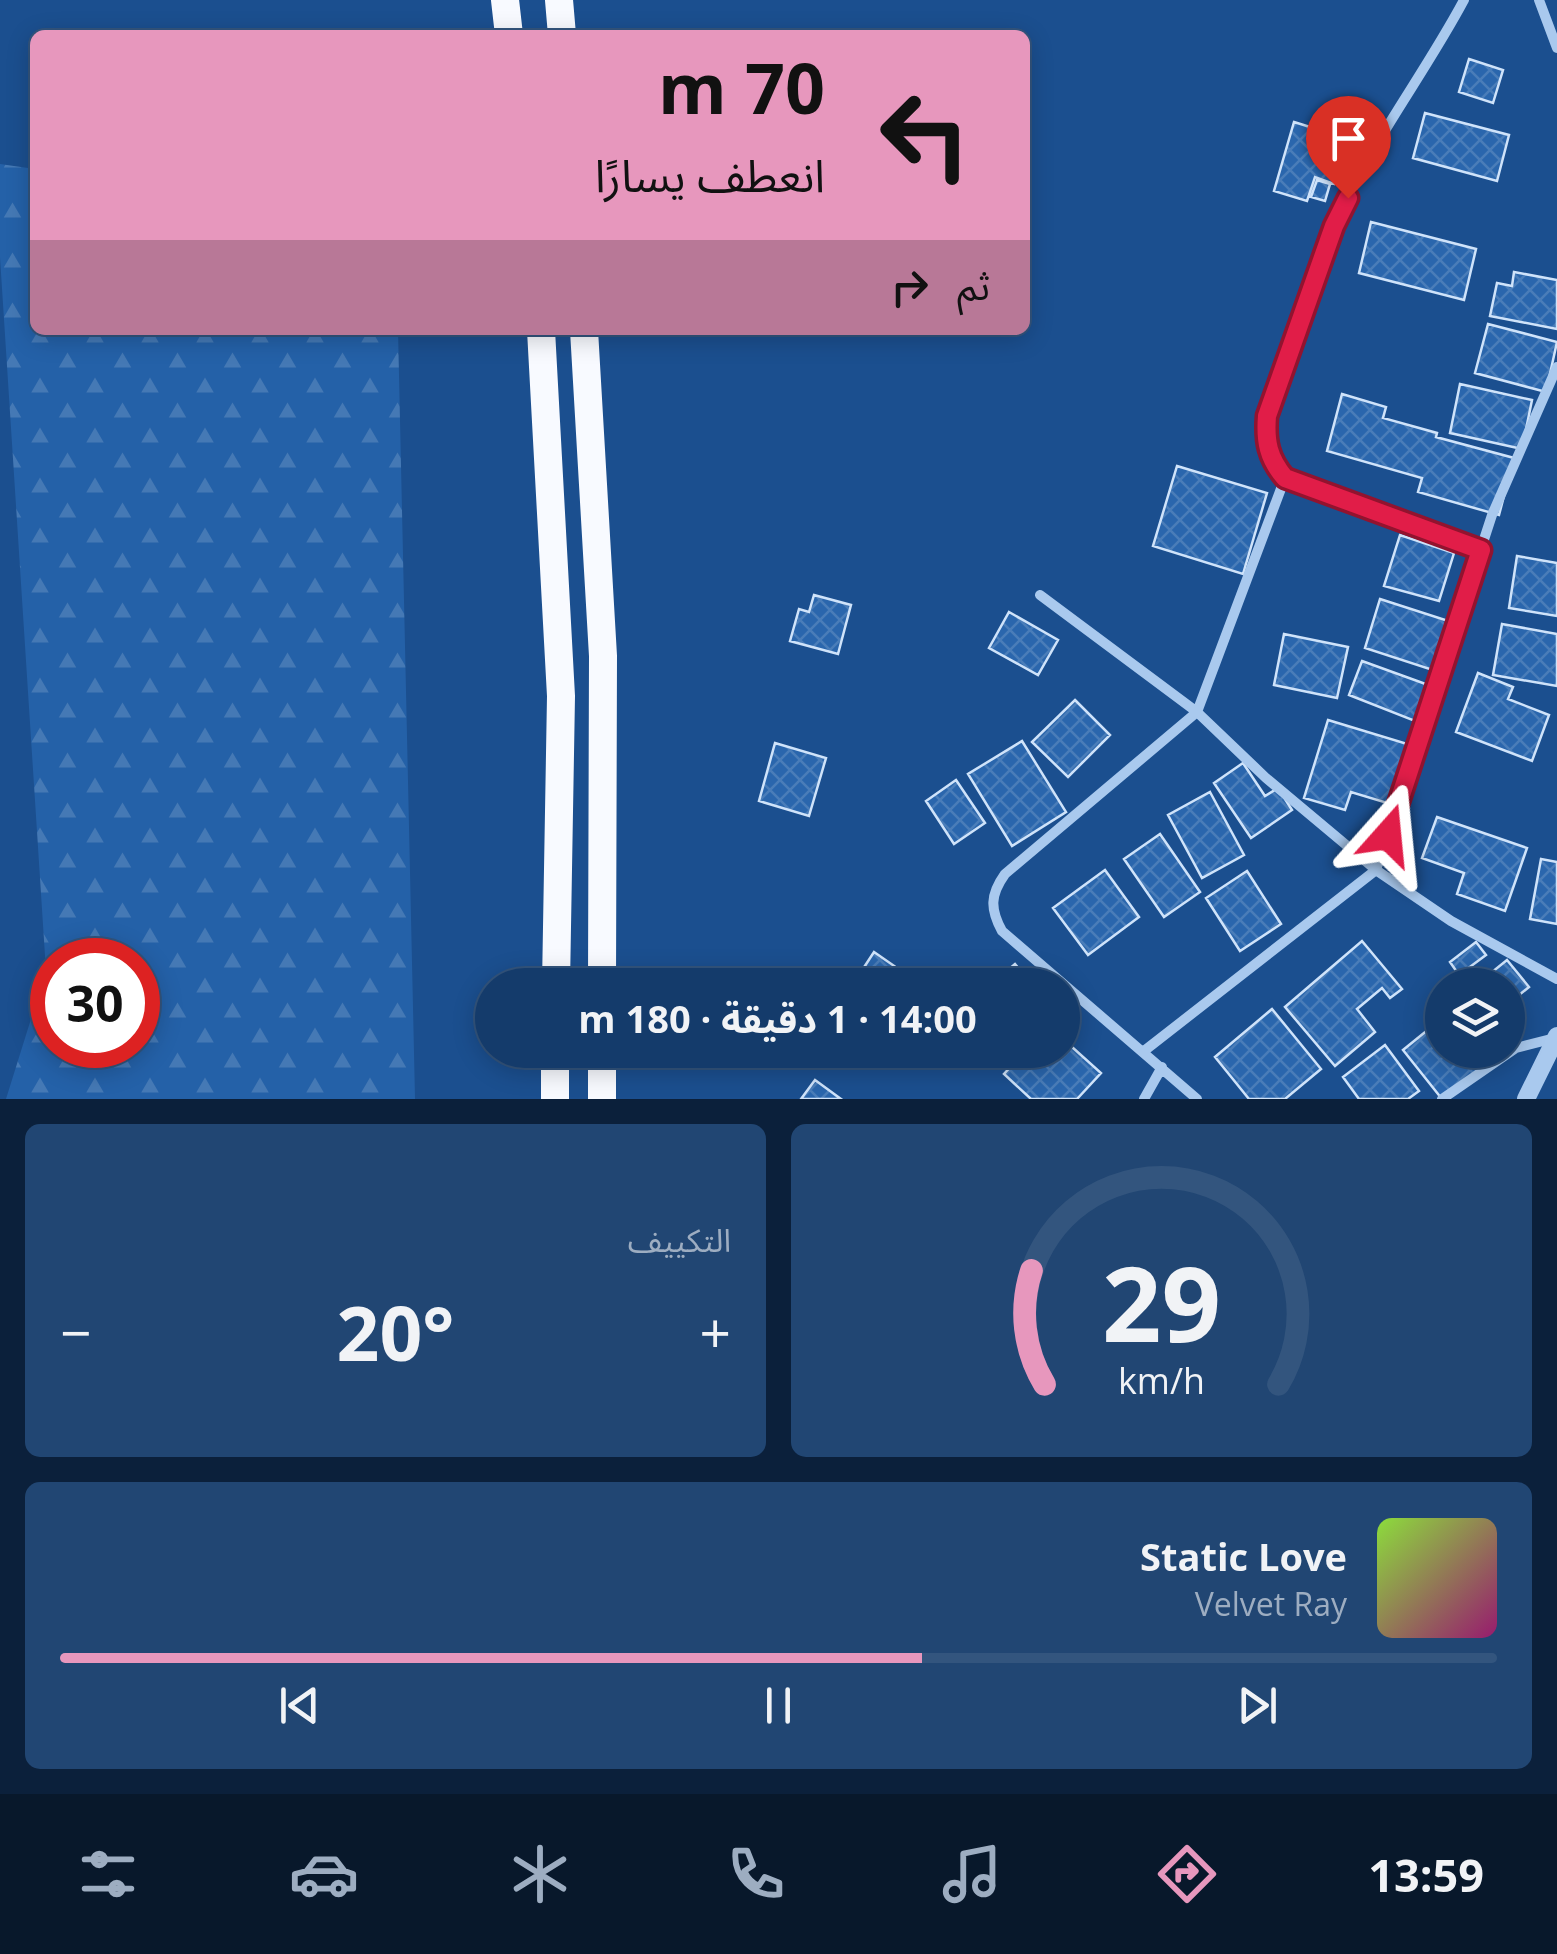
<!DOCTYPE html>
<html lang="ar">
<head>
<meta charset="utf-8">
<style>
	:root { --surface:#143b6b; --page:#214673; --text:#f1f3f6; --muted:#9dadc1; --line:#33557e; --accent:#e797bd }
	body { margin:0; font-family:"Open Sans","Noto Sans Arabic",sans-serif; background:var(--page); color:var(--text); direction:rtl; height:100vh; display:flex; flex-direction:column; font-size:38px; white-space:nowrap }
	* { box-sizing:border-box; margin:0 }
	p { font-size:32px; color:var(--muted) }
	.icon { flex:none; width:55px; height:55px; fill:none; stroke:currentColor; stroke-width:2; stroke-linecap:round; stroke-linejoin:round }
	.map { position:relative; height:1099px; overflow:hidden; direction:ltr }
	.sheet { display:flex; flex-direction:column; gap:25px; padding:25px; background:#0b203b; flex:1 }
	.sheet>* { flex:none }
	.banner { position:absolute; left:30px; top:30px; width:1000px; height:305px; border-radius:15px; box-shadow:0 5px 25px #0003,0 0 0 2px var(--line); direction:rtl; background:#e797bd; color:#111; overflow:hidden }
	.tools { position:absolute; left:1425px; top:968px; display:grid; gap:20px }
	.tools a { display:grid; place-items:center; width:100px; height:100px; border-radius:50%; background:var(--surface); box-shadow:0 5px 25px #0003,0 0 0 2px var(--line); font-size:50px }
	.speed { position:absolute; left:30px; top:938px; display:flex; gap:20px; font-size:50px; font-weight:700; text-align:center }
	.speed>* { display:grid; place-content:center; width:130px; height:130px; border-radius:50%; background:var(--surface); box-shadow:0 5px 25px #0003,0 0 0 2px var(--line); line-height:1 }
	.speed .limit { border:15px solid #d22; background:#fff; color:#111 }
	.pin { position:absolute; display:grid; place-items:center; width:85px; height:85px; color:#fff; margin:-102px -42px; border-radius:50% 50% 50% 0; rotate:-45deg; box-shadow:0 0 10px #0007 }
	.pin .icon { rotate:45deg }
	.me { position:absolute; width:110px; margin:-55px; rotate:18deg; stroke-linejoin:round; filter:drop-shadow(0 0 8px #0008) }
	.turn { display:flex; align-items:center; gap:35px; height:210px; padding:0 40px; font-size:45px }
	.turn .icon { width:130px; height:130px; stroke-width:2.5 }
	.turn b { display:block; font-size:70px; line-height:85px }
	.then { display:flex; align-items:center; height:95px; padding:0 40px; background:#0003; gap:20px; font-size:38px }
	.big { font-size:75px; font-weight:700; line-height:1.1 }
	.sheet .tile { flex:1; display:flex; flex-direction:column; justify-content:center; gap:15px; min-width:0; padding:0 35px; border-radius:15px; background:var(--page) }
	.sheet .dial { align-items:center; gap:0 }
	.dial svg { height:260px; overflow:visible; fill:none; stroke:var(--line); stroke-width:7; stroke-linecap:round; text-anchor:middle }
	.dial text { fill:var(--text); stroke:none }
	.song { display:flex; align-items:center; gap:30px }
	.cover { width:120px; height:120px; border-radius:15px; background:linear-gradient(135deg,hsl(90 70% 55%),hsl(320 70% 35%)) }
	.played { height:10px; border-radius:5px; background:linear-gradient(90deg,var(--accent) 60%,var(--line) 60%) }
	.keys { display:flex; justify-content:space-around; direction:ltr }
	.heat { display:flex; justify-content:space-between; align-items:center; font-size:55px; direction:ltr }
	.sheet .tiles { flex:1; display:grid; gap:25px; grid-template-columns:1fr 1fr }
	.tile:last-child { grid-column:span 2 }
	.trip { position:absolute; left:475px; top:968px; width:605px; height:100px; border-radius:50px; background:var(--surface); box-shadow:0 5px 25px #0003,0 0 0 2px var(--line); font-weight:700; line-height:100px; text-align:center; direction:rtl }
	.tab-bar { display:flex; height:160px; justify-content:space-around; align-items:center; background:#08182b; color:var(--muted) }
	.tab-bar .icon { width:70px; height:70px }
	.tab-bar .active { color:var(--accent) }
	.tab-bar b { font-size:45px; color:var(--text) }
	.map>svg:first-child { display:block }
	.forest { fill:url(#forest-firs); fill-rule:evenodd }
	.building { fill:url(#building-cross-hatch); stroke:#cfe3fa; stroke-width:2.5 }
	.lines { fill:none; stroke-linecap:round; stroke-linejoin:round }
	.minor { stroke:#a9c9ee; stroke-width:10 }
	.tertiary { stroke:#a9c9ee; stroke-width:18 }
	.trunk { stroke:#f8faff; stroke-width:28 }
	.route-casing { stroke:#92132f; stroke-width:25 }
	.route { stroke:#e11d48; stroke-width:18 }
</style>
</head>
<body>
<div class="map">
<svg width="1557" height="1099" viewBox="0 0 1557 1099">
	<defs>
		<pattern id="forest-firs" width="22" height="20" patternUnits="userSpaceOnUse" patternTransform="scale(2.5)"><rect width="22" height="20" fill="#2461a8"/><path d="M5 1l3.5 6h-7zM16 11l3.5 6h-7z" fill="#4579b5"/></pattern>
		<pattern id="building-cross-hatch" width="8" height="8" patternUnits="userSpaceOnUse" patternTransform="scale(2.5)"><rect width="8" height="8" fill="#2a66ad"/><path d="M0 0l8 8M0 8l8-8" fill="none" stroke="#4a7db9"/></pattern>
	</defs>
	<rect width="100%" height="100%" fill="#1b4f8f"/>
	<!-- forest -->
	<path class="forest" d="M0,164L35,169V330H398L415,1099H6L46,971L0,257ZM52,960H138V1045H52Z"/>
	<!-- building -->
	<path class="building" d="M1469,59L1503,70L1493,103L1459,92Z
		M1425,113L1509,135L1497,181L1413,158Z
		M1294,122L1349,139L1334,184L1315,177L1307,201L1274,191Z
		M1317,180L1330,184L1325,201L1311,197Z
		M1371,222L1476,249L1464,300L1359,273Z
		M1514,272L1557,280V329L1490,316L1497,283L1512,286Z
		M1488,324L1557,342L1546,392L1475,373Z
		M1460,384L1532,400L1522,449L1450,433Z
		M1342,394L1386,407L1383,418L1437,433L1436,437L1514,458L1499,515L1418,492L1422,478L1327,451Z
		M1177,466L1267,493L1243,574L1153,546Z
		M1400,535L1454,553L1439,601L1384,586Z
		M1517,556L1557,563V616L1509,608Z
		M814,595L851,605L838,654L790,641L799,609L809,612Z
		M1380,599L1464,626L1448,675L1365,648Z
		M1009,612L1058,640L1038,675L989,648Z
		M1502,624L1557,634V686L1493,675Z
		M1284,634L1348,647L1337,698L1274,685Z
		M1362,661L1434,687L1420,723L1349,695Z
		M1478,673L1513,687L1508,699L1549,715L1532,761L1456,732Z
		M1075,700L1110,735L1068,777L1032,742Z
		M1328,720L1424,749L1407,809L1351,792L1345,810L1304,798Z
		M1022,741L1066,812L1012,846L968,774Z
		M775,743L826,758L809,816L759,801Z
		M1243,763L1265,796L1278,788L1292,810L1251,838L1214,783Z
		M956,780L985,823L954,844L926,801Z
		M1210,792L1244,855L1202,878L1168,815Z
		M1437,817L1527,848L1505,911L1457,894L1464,873L1422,858Z
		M1160,834L1200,892L1164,917L1124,859Z
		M1541,859L1557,862V924L1530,919Z
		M1105,870L1139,917L1088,955L1053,908Z
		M1247,871L1281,924L1240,951L1206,898Z
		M1362,941L1402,989L1390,998L1382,988L1357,1009L1375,1032L1335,1066L1285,1007Z
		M1476,942L1486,955L1459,975L1450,962Z
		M874,952L900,970L890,985H874L859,975Z
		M1507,960L1529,987L1508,1004V985H1476Z
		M1015,964L1032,985H990Z
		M1272,1009L1321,1069L1285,1099H1249L1215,1057Z
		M1440,1020L1442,1050H1464L1480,1070L1442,1099L1403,1050Z
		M1062,1038L1101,1073L1077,1099H1031L1004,1074L1026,1050H1062Z
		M1385,1045L1419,1091L1408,1099H1359L1343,1077Z
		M815,1080L841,1099H801Z"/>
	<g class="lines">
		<!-- minor -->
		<path class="minor" d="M1464,0C1423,77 1368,146 1334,227C1308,288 1289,353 1267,416C1265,441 1269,458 1285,478L1481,550
			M1539,0L1557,48
			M1040,595L1197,712L1266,778L1376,870L1451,921L1557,979
			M1144,1051L1376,870L1492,515L1557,367
			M1144,1099L1162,1067
			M1197,1099L1002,931C990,909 990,895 1005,874L1197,712L1285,478
			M1442,1099L1516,1048L1555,1038"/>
		<!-- tertiary -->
		<path class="tertiary" d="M1526,1099L1557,1036"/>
		<!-- trunk -->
		<path class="trunk" d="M505,0L509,35
			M559,0L562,35
			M541,330L561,696L556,985
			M584,330L603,656L602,985
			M555,1099V1050
			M602,1099V1050"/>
	</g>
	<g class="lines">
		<!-- route casing -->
		<g class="route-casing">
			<path id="route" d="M1348,198L1334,226L1267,416C1265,441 1268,458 1285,478L1481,550L1388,835"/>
		</g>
		<!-- route -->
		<use href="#route" class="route"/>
	</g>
</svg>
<div class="tools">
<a><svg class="icon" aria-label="layers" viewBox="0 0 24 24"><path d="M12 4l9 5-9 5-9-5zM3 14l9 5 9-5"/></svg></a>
</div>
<div class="speed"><div class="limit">30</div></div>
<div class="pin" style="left:1348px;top:198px;background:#d93025"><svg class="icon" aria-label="arrive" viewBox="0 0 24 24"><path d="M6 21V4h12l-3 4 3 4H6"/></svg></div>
<svg class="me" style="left:1388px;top:835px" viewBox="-20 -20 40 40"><path d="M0-17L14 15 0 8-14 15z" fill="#e11d48" stroke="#fff" stroke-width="4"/></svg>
<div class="trip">14:00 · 1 دقيقة · 180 m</div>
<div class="banner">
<div class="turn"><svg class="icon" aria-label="left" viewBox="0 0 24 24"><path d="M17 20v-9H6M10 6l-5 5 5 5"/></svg><div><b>70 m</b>انعطف يسارًا</div></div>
<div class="then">ثم<svg class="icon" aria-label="right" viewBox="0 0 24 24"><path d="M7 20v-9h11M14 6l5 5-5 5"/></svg></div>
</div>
</div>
<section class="sheet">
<div class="tiles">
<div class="tile dial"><svg viewBox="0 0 100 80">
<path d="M14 69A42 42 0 1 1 86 69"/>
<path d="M14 69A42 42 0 0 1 10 34" stroke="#e797bd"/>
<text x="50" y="56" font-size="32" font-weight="700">29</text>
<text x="50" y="72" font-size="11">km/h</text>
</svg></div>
<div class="tile"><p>التكييف</p>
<div class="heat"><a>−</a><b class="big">20°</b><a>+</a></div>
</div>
<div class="tile">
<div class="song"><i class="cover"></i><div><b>Static Love</b><p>Velvet Ray</p></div></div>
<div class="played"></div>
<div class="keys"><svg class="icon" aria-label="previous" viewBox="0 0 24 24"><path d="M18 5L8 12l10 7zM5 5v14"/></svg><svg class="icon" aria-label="pause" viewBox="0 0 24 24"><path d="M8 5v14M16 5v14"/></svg><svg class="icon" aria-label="next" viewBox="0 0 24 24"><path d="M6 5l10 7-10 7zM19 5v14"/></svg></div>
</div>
</div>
</section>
<nav class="tab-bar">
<b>13:59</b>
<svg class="icon active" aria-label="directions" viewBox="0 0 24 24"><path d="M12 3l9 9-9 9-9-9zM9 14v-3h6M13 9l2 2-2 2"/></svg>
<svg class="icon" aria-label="music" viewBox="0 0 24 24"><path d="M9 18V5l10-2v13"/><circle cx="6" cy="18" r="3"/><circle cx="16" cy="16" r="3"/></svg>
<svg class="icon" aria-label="phone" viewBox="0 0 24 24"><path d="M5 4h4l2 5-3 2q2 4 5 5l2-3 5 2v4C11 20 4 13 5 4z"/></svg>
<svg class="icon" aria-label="climate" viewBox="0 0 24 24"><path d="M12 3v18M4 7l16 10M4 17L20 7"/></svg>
<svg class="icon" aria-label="car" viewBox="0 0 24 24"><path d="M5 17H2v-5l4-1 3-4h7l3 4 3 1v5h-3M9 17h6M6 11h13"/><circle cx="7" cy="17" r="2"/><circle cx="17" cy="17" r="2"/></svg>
<svg class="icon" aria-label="filters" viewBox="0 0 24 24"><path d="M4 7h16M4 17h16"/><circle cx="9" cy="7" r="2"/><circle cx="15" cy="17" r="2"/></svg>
</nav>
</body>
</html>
